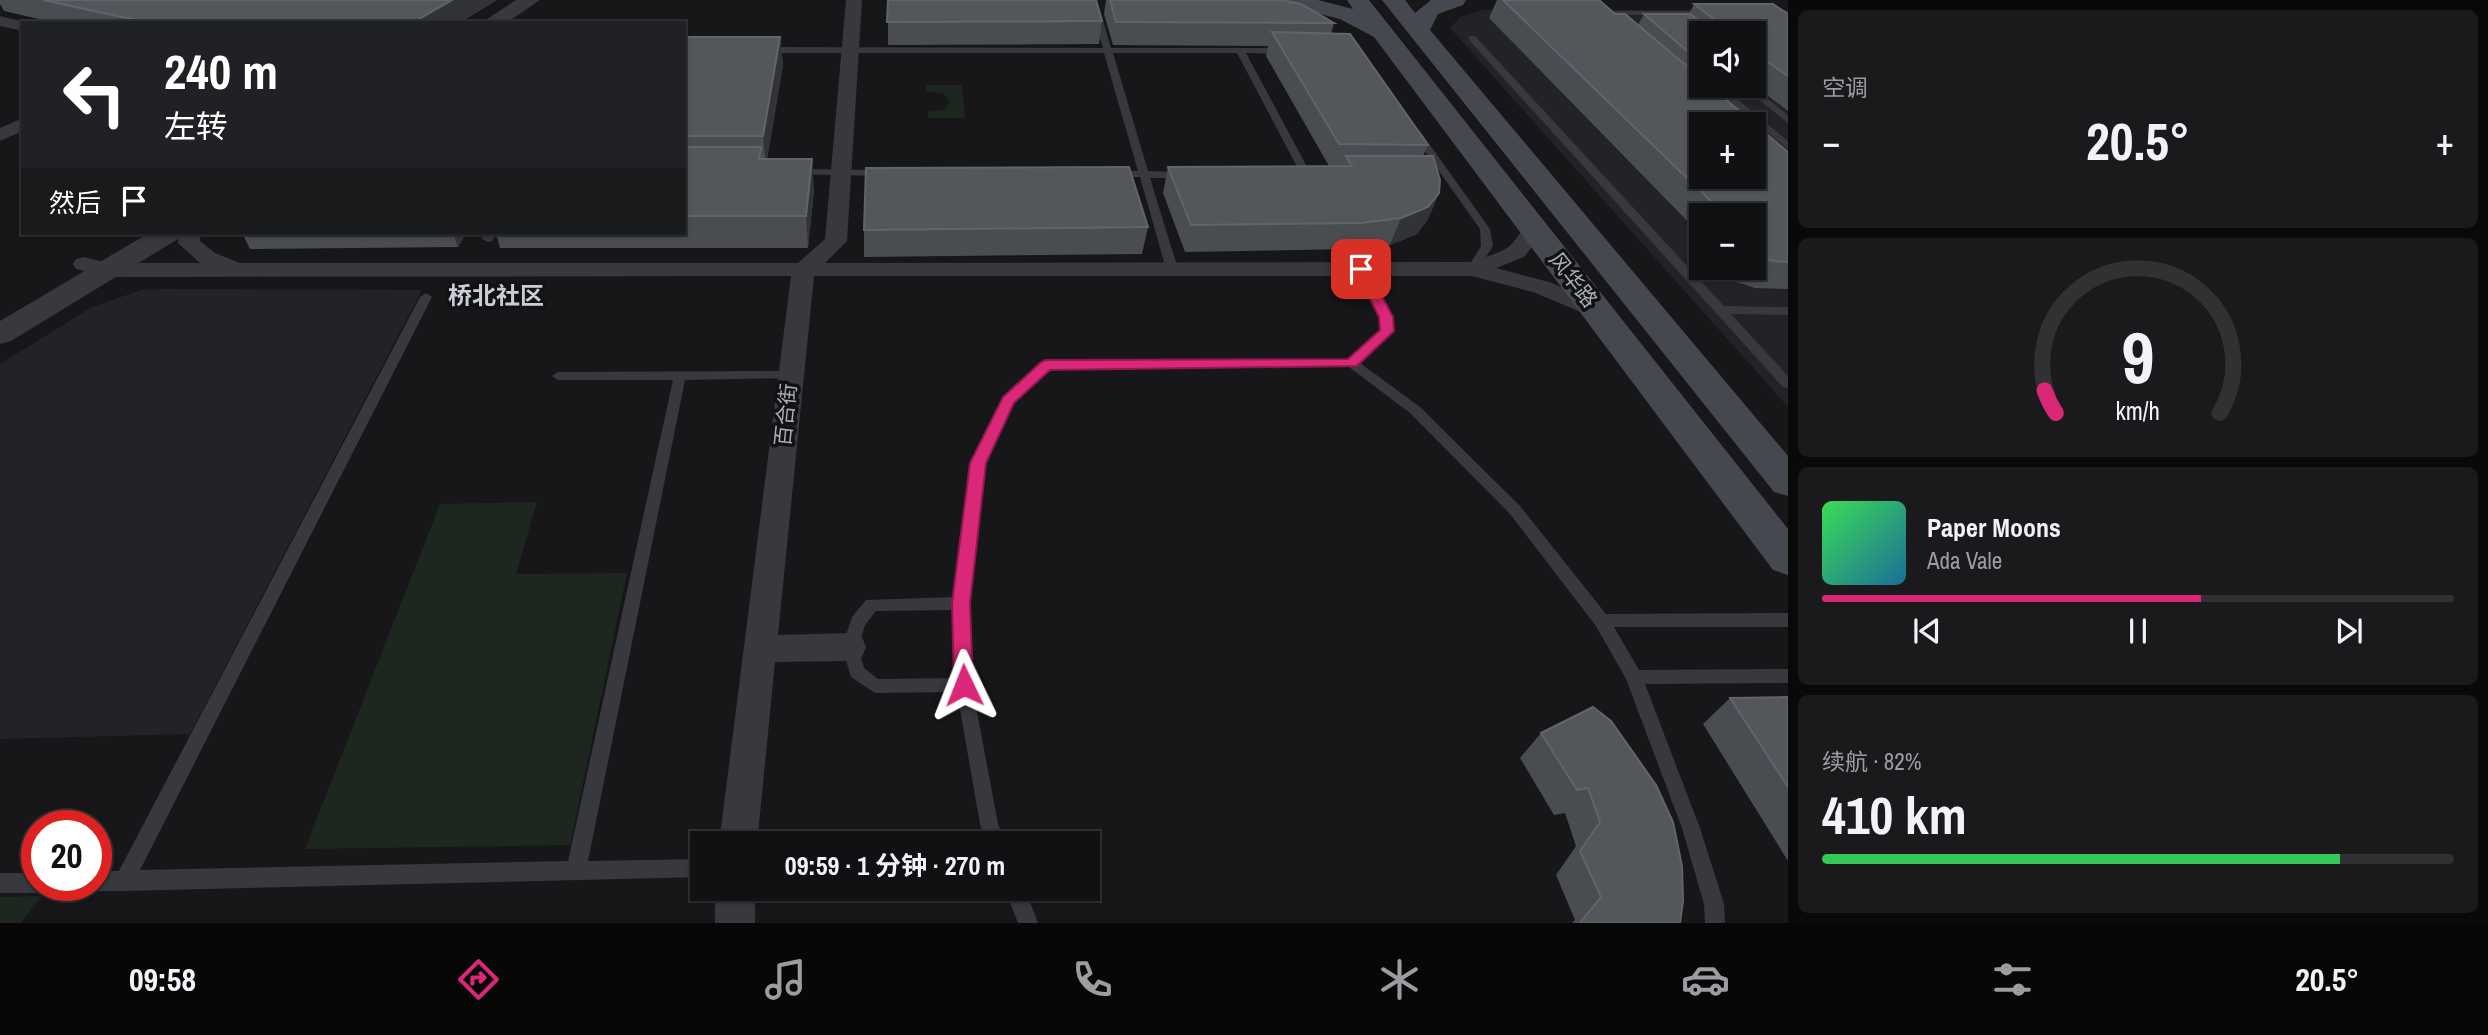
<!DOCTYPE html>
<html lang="zh">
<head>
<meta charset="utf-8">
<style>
	:root { --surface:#111113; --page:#1a1a1c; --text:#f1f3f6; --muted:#9c9da0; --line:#303133; --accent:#db2777 }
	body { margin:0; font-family:"Archivo Narrow","Noto Sans SC",sans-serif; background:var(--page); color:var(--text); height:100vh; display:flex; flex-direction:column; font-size:26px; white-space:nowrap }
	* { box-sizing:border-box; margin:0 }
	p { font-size:23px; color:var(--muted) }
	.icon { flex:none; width:38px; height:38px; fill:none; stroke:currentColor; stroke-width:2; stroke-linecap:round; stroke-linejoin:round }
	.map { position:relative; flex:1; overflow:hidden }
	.details { display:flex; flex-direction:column; gap:10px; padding:10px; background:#09090a; width:700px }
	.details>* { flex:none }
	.banner { position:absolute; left:21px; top:21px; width:665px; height:214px; border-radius:0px; box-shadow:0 2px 5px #0004,0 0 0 2px var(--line); background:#202124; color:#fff; overflow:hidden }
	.tools { position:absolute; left:1689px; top:21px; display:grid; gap:14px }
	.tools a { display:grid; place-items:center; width:77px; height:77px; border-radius:0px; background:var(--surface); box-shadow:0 2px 5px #0004,0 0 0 2px var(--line); font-size:35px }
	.speed { position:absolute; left:21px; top:810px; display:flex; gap:14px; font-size:35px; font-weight:700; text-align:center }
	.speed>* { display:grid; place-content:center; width:91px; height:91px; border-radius:50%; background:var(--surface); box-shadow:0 2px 5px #0004,0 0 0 2px var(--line); line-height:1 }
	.speed .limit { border:10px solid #d22; background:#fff; color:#111 }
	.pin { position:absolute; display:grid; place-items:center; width:60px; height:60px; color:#fff; margin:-30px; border-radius:14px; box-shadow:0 4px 10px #0006 }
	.me { position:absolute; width:77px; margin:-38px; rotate:358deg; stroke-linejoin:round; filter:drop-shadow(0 0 5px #0008) }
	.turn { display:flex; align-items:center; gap:24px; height:147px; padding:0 28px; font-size:32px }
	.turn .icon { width:91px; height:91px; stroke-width:2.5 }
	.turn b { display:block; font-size:49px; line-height:60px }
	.then { display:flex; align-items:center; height:66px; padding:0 28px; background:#0003; gap:14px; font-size:26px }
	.big { font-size:52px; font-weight:700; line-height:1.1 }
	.details .widget { flex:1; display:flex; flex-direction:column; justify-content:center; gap:10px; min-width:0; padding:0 24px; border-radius:10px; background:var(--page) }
	.details .dial { align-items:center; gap:0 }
	.dial svg { height:182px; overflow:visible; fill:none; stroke:var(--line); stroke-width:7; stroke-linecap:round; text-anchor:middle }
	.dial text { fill:var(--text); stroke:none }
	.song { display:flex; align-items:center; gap:21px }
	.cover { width:84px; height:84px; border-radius:10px; background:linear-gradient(135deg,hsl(130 70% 55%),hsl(200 70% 35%)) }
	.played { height:7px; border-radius:4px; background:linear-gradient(90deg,var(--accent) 60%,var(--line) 60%) }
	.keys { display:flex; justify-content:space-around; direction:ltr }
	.heat { display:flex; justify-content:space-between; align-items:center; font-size:38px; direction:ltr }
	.charge { height:10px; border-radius:5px; background:linear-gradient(90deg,#34c759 82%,var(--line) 0) }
	.trip { position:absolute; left:690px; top:831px; width:410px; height:70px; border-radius:0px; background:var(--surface); box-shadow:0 2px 5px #0004,0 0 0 2px var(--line); font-weight:700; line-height:70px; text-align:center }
	.tab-bar { display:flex; height:112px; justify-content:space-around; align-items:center; background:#070708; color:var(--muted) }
	.tab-bar .icon { width:49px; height:49px }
	.tab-bar .active { color:var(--accent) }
	.tab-bar b { font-size:32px; color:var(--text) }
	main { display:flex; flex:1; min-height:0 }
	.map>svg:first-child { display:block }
	.built { fill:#222326; fill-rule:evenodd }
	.green { fill:#1e271f }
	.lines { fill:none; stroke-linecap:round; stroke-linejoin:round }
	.service { fill:#37393e; fill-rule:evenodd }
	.minor { fill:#37393e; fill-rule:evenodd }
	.tertiary { fill:#37393e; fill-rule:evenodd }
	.secondary { fill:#45484e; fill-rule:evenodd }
	.wall { fill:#494c51 }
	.shaded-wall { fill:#313336 }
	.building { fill:#53575c; stroke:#61656b; stroke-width:2; fill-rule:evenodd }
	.route { fill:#db2777; stroke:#8e194d; stroke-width:2 }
	.labels { text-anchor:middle; stroke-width:7; stroke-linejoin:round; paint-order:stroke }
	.street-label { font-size:21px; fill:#a8afb9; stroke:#121214 }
	.quarter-label { font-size:24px; font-weight:bold; fill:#c9cdd5; stroke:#121214 }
</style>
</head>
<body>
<main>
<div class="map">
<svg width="1788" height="923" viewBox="0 0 1788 923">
	<rect width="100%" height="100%" fill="#171719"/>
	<!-- built -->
	<path class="built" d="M1483,10H1788V407L1450,28L1460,17ZM1701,33H1754V86H1701ZM1701,124H1754V177H1701ZM1701,215H1754V268H1701Z
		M164,289L422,290L190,734L0,739V364L92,307L141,290Z"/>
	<!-- green -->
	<path class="green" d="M926,85H962L965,118H928V112L943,110L950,102L944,94L927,91Z
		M537,502L516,574L627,573L570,845L305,849L440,504Z
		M42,896L21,923H0V897Z"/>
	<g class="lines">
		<!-- service -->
		<path class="service" d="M1089,0H1097L1111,48H1285L1289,51L1285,54L1246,53L1312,176L1307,179L1302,176L1237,53H1113L1148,171L1183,172L1188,175L1183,178H1150L1178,269L1176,271L1172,272L1166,269L1140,177H1113L1108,174L1113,171H1138L1104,53H763L759,50L763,47L1103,48Z
			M1597,11H1706L1710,13L1706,15H1594V11Z
			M1469,36H1475L1724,306L1788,307V315L1731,314L1788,376V388L1783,387L1469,40Z
			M1742,86H1751L1788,115V123Z
			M1708,97L1736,98L1788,141V149L1731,103L1705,102L1703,100Z
			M1414,131H1420L1490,229L1493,246L1477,271L1473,272L1467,269L1481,246L1480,229L1412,133Z
			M794,169L882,170L887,173L882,176L790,174L789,172Z
			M486,233H496L492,241L488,242L482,239Z
			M1361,266L1367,269L1392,317L1393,331L1360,363L1420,407L1520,506L1606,614L1788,613V627H1614L1639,670L1788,669V683L1645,684L1700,828L1724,904L1725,923H1705L1704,904L1682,828L1626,679L1596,626L1510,514L1410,413L1349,367L1049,369L1013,403L985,463L973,563L969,603L972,685L998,824L1006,844H987L980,824L957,692L875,693L851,677L842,647L852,617L866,600L954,597L971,463L1003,398L1042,362L1349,359L1381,330L1380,317L1355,269ZM953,610L955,678L878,679L864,668L858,647L865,625L876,611Z
			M426,293L432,297L140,870L568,861L673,380H558L552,376L558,372L791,371L796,372L797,375L796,378L685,380L588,861L702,859V877L124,891H96L89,888L88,886H96V871H119L420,297Z
			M0,873H37V886H46L44,890L37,893H0Z
			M1005,889H1025L1038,923H1018Z"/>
		<!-- minor -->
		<path class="minor" d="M846,0H862L847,241L825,263L1470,262C1482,258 1497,254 1507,248C1521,238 1521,220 1542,225L1545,230L1524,257L1496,268L1549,282L1604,305L1608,310L1604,315L1596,317L1588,315L1533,292L1472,276H814L778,635L850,633L862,637L866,647L862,657L850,661L775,662L757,844H719L791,276L106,277L76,269L73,264L76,259L84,257L107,263H200L178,243L179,233H201L200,241L215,253L240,263H798L825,239Z
			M0,16L29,23H23V31L0,26Z
			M23,118V131L0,141V128Z
			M715,889H755V923H715Z"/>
		<!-- tertiary -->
		<path class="tertiary" d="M516,0H540L506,23H481Z
			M149,233H182L178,239L11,341L0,344V321Z"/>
		<!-- secondary -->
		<path class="secondary" d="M1281,0H1318L1353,9L1347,0H1369L1788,529V575L1773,570L1374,37L1340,19L1284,5Z
			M1382,0H1405L1415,13L1431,0H1466L1463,5L1438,14L1430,30L1788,456V496L1774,492Z"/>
	</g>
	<!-- wall -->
	<path class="wall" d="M0,0H497L459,23H56L4,11L0,4Z
		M888,0L1102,21L1099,44L888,45Z
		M1106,0H1281L1334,23L1331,34L1428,145L1423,156L1439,193L1428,219L1417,234L1390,245L1351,249L1185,252L1163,193L1168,167L1329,166L1266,56L1268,46L1113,45L1104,14Z
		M1497,0H1599L1615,14L1638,25L1644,14H1689L1694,4L1788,14V111L1754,85V33H1701V86H1741L1740,88H1712L1788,152V289L1755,288L1727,279L1716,268H1754V215H1701V235L1489,18Z
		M684,37H780L783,65L767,159L814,190L808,248H500L496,233H684Z
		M1148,227L1142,254L864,257V230Z
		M242,233H466L458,247L250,249Z
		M1788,697V861L1703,724L1730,698Z
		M1593,707L1680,923H1572L1575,920L1556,875L1576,846L1565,813L1554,815L1520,758L1541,733Z"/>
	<!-- shaded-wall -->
	<path class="shaded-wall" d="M452,0H497L459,23H412Z
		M780,37L783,65L766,167L763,136Z
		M812,159L814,190L808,248L806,216Z
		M1439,193L1428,219L1417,234L1390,245L1401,218Z
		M453,233H466L458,247Z"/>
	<!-- building -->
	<path class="building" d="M43,0H452L412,23H150Z
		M888,0H1096L1102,21L887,22Z
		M1110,0H1281L1301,4L1334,23L1116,22Z
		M1503,0H1599L1615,14H1625L1701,78V86H1710L1788,152V262L1774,261L1754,255V215H1738L1739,211H1721ZM1701,124H1754V177H1701Z
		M1694,4H1773L1788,14V76L1765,60H1756L1754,64V33H1701V63L1644,14H1690L1714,32L1715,20Z
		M1272,32L1350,34L1428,145L1339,144Z
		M684,37H780L763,136H684Z
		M684,147H761L759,159H812L806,216H684Z
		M1346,156H1433L1440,180L1439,193L1428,207L1401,218L1361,223L1191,225L1168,167L1352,166Z
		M1129,167L1148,227L864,230L866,168Z
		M1788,697V787L1730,698Z
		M1593,707L1611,721L1656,785L1673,822L1682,866L1683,901L1680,923H1580L1601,897L1580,851L1600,822L1588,788L1577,790L1541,733Z"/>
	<!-- route -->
	<path class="route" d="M1361,265L1368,269L1393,317L1394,331L1357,366L1050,370L1014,403L986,463L970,603L973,685L971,691L964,693L957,691L954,685L952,603L970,463L1003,397L1041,362L1046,360L1348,359L1380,330L1379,317L1355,269Z"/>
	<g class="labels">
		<!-- street labels -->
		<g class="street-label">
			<text transform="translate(1573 280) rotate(52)" y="7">风华路</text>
			<text transform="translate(786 415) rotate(-84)" y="7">百合街</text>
		</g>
		<!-- quarter labels -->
		<g class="quarter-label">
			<text x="496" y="304">桥北社区</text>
		</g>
	</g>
</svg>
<div class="tools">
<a><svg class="icon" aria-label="sound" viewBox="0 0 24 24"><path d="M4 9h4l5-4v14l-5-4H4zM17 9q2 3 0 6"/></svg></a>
<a>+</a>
<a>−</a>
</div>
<div class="speed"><div class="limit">20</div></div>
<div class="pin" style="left:1361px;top:269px;background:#d93025"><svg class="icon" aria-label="arrive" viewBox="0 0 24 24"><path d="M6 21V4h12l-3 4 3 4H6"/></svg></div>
<svg class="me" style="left:964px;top:685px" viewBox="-20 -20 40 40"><path d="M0-17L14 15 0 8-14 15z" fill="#db2777" stroke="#fff" stroke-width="4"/></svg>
<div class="trip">09:59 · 1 分钟 · 270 m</div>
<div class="banner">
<div class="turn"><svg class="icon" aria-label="left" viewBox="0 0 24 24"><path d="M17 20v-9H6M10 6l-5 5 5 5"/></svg><div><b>240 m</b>左转</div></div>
<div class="then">然后<svg class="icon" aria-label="arrive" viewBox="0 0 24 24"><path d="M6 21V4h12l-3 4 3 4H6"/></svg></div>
</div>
</div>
<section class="details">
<div class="widget"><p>空调</p>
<div class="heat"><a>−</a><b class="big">20.5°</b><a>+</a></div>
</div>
<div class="widget dial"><svg viewBox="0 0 100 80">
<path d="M14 69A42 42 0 1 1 86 69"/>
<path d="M14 69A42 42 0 0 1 9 59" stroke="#db2777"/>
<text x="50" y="56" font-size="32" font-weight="700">9</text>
<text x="50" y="72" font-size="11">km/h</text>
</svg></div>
<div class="widget">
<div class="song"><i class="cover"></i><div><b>Paper Moons</b><p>Ada Vale</p></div></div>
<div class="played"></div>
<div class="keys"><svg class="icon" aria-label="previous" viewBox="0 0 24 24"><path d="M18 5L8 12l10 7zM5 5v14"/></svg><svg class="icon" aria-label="pause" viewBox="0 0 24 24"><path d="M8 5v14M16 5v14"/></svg><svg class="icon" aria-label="next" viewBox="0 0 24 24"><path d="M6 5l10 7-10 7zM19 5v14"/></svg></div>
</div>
<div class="widget"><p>续航 · 82%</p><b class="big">410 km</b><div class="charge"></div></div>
</section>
</main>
<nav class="tab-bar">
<b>09:58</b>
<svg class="icon active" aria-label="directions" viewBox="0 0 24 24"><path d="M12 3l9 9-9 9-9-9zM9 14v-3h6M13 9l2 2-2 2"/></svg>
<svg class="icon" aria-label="music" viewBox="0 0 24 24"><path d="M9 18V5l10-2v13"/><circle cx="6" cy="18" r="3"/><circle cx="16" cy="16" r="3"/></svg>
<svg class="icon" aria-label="phone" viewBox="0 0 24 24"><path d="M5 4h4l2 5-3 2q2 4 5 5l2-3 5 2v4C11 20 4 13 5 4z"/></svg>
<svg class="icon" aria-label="climate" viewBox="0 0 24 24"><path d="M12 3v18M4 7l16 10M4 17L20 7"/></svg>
<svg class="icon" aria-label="car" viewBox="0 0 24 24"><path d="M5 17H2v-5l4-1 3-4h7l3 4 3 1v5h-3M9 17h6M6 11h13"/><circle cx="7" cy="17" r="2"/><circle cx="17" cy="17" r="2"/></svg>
<svg class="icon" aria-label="filters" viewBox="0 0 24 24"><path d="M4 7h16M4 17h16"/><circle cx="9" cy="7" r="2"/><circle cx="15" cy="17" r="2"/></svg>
<b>20.5°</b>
</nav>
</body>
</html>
